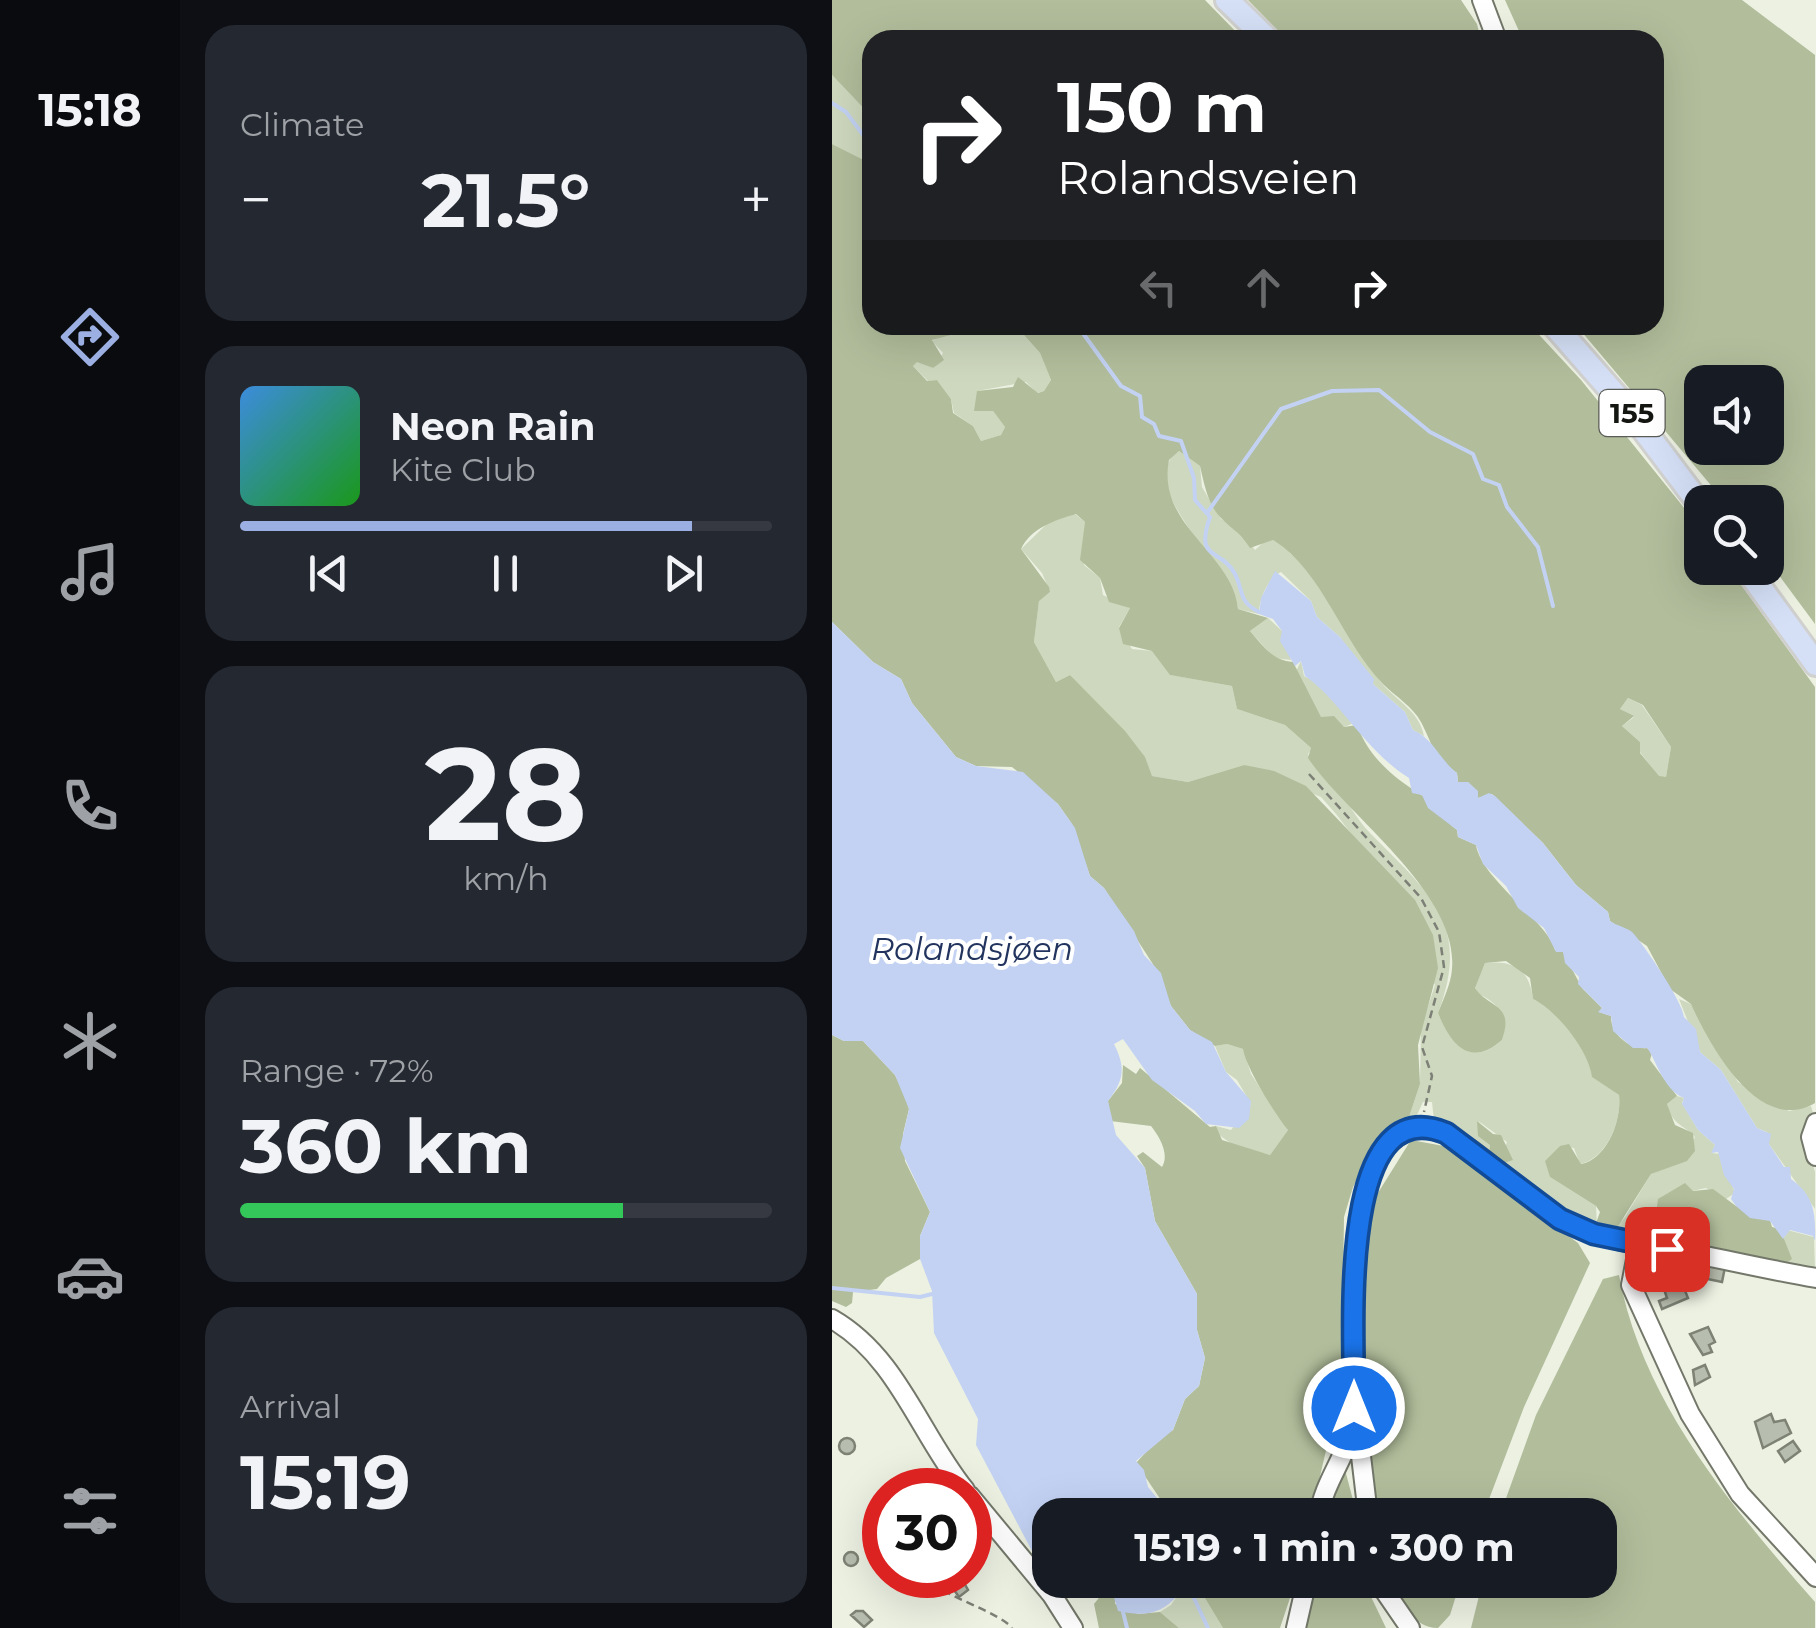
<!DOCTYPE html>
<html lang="en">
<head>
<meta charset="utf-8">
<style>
	:root { --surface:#171b24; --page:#242831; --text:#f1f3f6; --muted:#9ea1a6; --line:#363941; --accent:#9cafe3 }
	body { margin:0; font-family:Montserrat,sans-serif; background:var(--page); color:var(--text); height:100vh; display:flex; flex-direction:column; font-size:38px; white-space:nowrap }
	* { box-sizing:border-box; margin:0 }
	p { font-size:32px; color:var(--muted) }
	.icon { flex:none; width:55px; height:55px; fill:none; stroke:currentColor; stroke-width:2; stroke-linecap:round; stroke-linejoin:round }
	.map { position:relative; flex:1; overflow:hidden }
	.details { display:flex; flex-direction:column; gap:25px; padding:25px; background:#0d0f14; width:652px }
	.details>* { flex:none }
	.banner { position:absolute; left:30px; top:30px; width:802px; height:305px; border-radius:30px; box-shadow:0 10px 40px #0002; background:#202124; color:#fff; overflow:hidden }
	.buttons { position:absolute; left:852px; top:365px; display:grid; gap:20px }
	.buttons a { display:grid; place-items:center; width:100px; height:100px; border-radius:20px; background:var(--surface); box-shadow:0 10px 40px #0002; font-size:50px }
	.speed { position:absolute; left:30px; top:1468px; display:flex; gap:20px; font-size:50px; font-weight:700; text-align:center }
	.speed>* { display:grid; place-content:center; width:130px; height:130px; border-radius:50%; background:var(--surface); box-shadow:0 10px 40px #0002; line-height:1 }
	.speed .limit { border:15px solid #d22; background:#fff; color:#111 }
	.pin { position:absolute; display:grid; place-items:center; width:85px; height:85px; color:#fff; margin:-42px; border-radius:20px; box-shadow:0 5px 15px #0006 }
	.me { position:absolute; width:110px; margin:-55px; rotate:0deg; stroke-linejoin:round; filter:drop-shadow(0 0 8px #0008) }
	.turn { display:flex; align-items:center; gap:35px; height:210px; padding:0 30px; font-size:45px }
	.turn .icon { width:130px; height:130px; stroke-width:2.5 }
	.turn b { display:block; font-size:70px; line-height:85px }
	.lanes { display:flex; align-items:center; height:95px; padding:0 30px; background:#0003; justify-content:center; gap:50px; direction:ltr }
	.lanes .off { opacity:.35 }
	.big { font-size:75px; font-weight:700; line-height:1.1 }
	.details .tile { flex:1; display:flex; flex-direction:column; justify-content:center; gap:15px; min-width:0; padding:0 35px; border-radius:30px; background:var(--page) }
	.details .dial { align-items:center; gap:0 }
	.dial b { font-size:130px; line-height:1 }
	.song { display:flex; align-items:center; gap:30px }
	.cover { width:120px; height:120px; border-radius:15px; background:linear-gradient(135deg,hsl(210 70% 55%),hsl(120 70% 35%)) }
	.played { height:10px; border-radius:5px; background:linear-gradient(90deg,var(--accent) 85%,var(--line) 85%) }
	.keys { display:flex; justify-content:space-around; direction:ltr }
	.heat { display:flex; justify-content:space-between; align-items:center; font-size:55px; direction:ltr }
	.charge { height:15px; border-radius:8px; background:linear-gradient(90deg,#34c759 72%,var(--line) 0) }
	.trip { position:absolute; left:200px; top:1498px; width:585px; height:100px; border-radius:30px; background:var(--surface); box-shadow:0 10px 40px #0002; font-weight:700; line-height:100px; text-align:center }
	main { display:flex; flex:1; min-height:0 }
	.tab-bar { display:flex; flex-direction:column; width:180px; justify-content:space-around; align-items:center; background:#090b0e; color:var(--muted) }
	.tab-bar .icon { width:70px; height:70px }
	.tab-bar .on { color:var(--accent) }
	.tab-bar b { font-size:45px; color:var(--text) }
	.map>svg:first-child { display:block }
	.green { fill:#ced8be }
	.forest { fill:#b1bd9b; fill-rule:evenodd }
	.water { fill:#c3d2f3 }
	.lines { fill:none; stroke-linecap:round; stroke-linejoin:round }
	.stream { stroke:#c3d2f3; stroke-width:4 }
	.building { fill:#b8beaf; stroke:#7d8275; stroke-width:2.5 }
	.minor-casing { stroke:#73786a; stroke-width:22 }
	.major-casing { stroke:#d0d0cf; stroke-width:28 }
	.path { stroke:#7c8076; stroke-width:2.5; stroke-dasharray:8 5; stroke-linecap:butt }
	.minor { stroke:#fff; stroke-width:18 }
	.major { stroke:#d5e0f7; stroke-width:22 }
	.route-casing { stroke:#114b97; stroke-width:25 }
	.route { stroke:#1a73e8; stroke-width:18 }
	.labels { text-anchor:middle; stroke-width:8; stroke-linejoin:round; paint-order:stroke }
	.shield { fill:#fff; stroke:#5a5c58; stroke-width:2.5 }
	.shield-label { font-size:28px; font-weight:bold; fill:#141611 }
	.water-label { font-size:32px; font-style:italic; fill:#22345e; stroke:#fff }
</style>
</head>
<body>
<main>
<nav class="tab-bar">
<b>15:18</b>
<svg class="icon on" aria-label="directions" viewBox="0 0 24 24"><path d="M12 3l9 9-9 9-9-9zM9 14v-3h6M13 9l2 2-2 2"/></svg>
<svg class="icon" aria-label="music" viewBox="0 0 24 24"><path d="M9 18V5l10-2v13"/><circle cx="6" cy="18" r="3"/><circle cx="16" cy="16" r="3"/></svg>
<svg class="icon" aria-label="phone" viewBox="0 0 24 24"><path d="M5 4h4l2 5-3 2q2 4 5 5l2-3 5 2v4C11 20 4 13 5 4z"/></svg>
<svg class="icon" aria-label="climate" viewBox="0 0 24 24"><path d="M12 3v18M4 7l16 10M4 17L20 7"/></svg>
<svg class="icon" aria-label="car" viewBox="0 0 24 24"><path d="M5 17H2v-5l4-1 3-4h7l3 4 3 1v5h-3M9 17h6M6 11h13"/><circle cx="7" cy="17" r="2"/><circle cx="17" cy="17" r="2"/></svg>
<svg class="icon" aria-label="filters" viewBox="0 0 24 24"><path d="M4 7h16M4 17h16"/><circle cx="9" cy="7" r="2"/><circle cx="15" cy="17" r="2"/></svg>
</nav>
<section class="details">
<div class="tile"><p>Climate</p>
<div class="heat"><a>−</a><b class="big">21.5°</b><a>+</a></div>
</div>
<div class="tile">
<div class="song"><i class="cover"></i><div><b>Neon Rain</b><p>Kite Club</p></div></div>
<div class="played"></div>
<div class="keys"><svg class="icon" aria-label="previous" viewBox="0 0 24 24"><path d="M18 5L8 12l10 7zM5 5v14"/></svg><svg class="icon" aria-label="pause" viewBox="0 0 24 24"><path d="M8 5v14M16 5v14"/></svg><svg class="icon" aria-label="next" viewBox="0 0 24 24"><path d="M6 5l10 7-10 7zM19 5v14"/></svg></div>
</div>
<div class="tile dial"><b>28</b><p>km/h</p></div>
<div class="tile"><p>Range · 72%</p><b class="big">360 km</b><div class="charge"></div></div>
<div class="tile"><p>Arrival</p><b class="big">15:19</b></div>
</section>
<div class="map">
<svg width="984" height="1628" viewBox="0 0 984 1628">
	<rect width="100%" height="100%" fill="#ecf1e2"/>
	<!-- green -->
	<path class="green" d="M0,75L40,117V164L0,144Z
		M128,325H183L208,353L219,380L212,391L205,393L194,382L145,391L150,410L161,411L173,427L169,435L149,441L141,426L122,413L119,399L105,380L96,381L81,366L85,361L101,368L111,353L100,341Z
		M347,451L368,466L370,487L389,519L408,529L423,550L435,539L441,540C487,568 514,639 549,682C564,701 587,710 592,736L581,730L573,712L541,684L508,637L485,617L479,601L449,572C436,578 427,599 427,614L406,609C403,569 297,485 347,451Z
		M243,514L253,522L252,565L268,578L271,595L298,608L287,627L300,649L321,651L339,675L400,686L405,709L453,725L480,749L476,754C483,768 490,773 501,784C515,799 524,819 538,833C597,893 640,924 606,1013C618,1043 638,1069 670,1040C678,1018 666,1002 646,994L643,987L653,963C682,960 697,969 701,999C725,1011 757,1051 761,1077L787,1095C790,1120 775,1159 748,1164L742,1148L728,1146L718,1177L764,1206L765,1228L742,1219L666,1165L675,1142L649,1123L645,1121L658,1145L656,1158L602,1120L600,1102H591L584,1117H577L588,1084L589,1028L603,985L524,840L504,814L489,797L412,765L356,782L320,776L238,675L224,682L202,642L207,600L218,592L210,573L189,549L218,521Z
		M436,618L450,631L459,660L442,658L418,631Z
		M469,661L472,676C476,679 482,679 486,682C501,693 508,709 522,723L512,727L488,717L464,671Z
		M796,698L810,705L839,747L834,777H827L808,752V742L790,726L802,717L788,709Z
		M847,999L859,1004L906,1082L957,1111L979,1106L981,1113L970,1131L983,1172V1209L937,1144L935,1132L925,1128L889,1070L868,1052Z
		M395,1044L411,1049L419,1074L456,1130L438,1155L401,1145L386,1134L384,1126L399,1130L419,1104L405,1080L394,1072L383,1046Z
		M845,1096L852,1098L850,1103L866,1130L883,1145L880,1153L888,1154L903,1193L894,1199L874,1188L860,1191L820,1222L821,1238L778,1233L793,1217L819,1174L851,1161L863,1137C851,1124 840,1125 835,1104Z
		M955,1230L982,1237L983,1270L953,1264L951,1239Z
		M356,1580H362L391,1628H347L328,1612L339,1605Z"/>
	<!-- forest -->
	<path class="forest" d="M0,0H373L412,40H40V117L0,75Z
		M416,0H629L645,24L649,40H455Z
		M673,0H910L983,55V624L935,559V502H893L744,325H822V40H691ZM870,382H935V448H870Z
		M0,144L40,164V325L130,327L126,333L100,340L112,360L101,368L85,362L81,366L95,381L105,380L119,399L121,413L141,426L149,441L169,435L173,427L161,411H142L145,391L181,387L186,377L206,393L212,391L219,380L208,353L183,325H698L749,380L870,530V568H897L983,687V1103C927,1136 878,1046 859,1004L838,989L815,946L778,921L776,912L744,885L711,843L660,794L646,798L636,782H626L625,773C599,754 603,749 589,722C581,707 563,696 551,684C510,642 491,571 441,540L418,548C407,531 403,532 390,519C376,506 372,483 368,466L347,451L337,460C324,526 401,553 406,609L436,618L418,631C432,647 440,660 461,662L489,717L502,716L512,727L525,725C537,758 562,778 591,796C605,805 612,821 625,830L626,837L644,845C649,879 716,922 723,950L731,952L750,988L770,1008L767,1012L779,1016C778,1034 798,1050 815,1048L820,1053L818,1060L845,1096L835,1104L843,1125L861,1133L863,1151L855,1161L819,1174L783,1231L763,1226L768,1212L764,1206L718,1177L713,1161L728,1146L737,1144L749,1164C775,1159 790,1120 787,1095L760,1077C757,1051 725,1011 701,999L698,978L674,961L653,963L643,988C656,1008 683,1003 670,1040C637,1069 618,1043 606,1013C611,1000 619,984 620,969C627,893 515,816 476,758L479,748L453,725L405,709L400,686L338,675L320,651L291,644L287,628L298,608L277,602L268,578L248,560L253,522L244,514C223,520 199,528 189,549L217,587L218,592L207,601L202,642L224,682L238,675L293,731L313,757L320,776L356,782L412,765L442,771L474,786L583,900L601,935L606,968L586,1045L588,1084L577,1117L544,1144L521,1187L512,1217L509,1416L499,1429L479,1515H339L304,1463L326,1439L341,1430L353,1399L367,1386L373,1358L365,1330V1294L323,1221L313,1168L305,1156L311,1152L330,1167C338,1154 327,1136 319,1126L278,1121L276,1101L290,1083L291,1065L304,1074L308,1068L378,1127L384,1126L390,1140L438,1155L456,1130C443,1114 414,1068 411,1049L395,1044L383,1046L358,1030L339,1006L324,969L272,888L258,876L240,824L226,804L180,767L144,766L124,757L80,703L69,679L41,662L0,622ZM796,698L811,705L839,747L834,777L827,776L808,753V742L790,726L802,716L788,709Z
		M0,1035L12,1041H31L63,1075L73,1096L77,1109L71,1134L73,1161L98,1212L88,1236V1259L54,1278L45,1289L21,1292L20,1303L14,1307L0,1301Z
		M645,1121L661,1134L669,1135L681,1160L666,1165L656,1158L658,1145L646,1136Z
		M579,1140L617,1147L746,1243L758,1263L692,1407L651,1515H545L531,1435V1237L539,1204Z
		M853,1183L861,1191L881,1189L904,1206L938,1220L940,1227L948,1229L960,1259L953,1264L821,1238L826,1199Z
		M787,1275C810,1402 901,1508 983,1602V1628H639L651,1580H768V1515H668L704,1415L771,1279Z
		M512,1466L525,1515H497Z
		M362,1580H464L448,1628H391Z
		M483,1580H531L554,1628H473Z
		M555,1580H629L618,1615L606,1628C580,1628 568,1599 555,1580Z
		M274,1589L283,1597V1604L306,1614L328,1612L347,1628H267L262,1604Z"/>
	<!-- water -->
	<path class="water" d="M443,571L479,601L485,617L508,637L542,679L541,684L573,712L581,730C601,738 607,759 625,773L626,782H636L646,791V798L657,793L663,796L711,843L744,885L776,912L778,921C785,926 794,927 800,932C809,941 851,1001 852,1017L864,1029L868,1052L889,1070L925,1128L939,1134L937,1144L952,1167H958L959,1179C982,1195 984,1214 983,1241L981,1236L958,1230L951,1239L938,1221L918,1218L904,1206L899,1199L902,1189L892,1175L886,1152L879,1153L883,1145L866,1130L850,1104L852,1098C831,1090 823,1057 815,1048H801L781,1031L779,1016L766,1012L770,1008L746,984L747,977L733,963L731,952H724L712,928L686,908L674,886L651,864L644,845L626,837L625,830L596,808L590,795L580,793L577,778C532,750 508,700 473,676L469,661L463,666L448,641L450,631L441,619L427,614L429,598Z
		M0,622L41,662L69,679L80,703L124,757L144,766L191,772L226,804L243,828L258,876L272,888L302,931L312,955L329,973L339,1006L358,1030L380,1042L394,1072L419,1101L417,1119L407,1128L374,1124L363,1111L320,1080L291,1039L282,1044C294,1068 292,1080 276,1101L284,1135L313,1168L323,1221L365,1294V1330L373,1358L367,1386L353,1399L341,1430L304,1461L312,1470L316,1487L339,1515H218L217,1563L209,1551H200L144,1445L146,1419L102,1333L100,1291L88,1259V1236L98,1212L68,1148L77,1109L63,1075L31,1041H12L0,1035Z
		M257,1580H356C339,1610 320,1619 286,1611L281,1594Z"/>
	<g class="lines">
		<!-- stream -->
		<path class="stream" d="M0,103L14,112L40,147
			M245,325L289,386L308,396L310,417L322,424L327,436L349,441L362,478L363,500L378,517C362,562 390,548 403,574C412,592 406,601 427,612
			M375,513L449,409L500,391L547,390L598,432L641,454L651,479L667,485L675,507L706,547L721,606
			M0,1288L88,1297L100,1294
			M355,1583L376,1628
			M291,1612L295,1628"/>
	</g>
	<!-- building -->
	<path class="building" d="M874,1264L893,1267L890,1282L871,1278Z
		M847,1276L856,1298L830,1309L827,1301L835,1298L830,1283Z
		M876,1327L883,1342L877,1345L880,1352L871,1355L858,1334Z
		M873,1365L878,1377L863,1385L861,1370Z
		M939,1414L942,1422L953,1420L959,1433L931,1448L923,1422Z
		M7 1446a8 8 0 1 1 16 0a8 8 0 1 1-16 0Z
		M961,1441L968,1451L953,1462L946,1451Z
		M12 1559a7 7 0 1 1 14 0a7 7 0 1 1-14 0Z
		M130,1579L136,1590L127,1597L120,1587Z
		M24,1611H31L40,1620L32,1627L19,1615Z"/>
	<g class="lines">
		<!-- minor casing -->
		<g class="minor-casing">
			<path id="minor" d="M650,0L665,40
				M984,1123L979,1137L984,1156
				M807,1244L799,1285L858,1414L908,1494L984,1577
				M0,1319C66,1357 87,1433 133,1490
				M518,1434L529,1456L536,1515
				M138,1496L220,1595L241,1628
				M487,1515C492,1481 516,1455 521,1423C529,1363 495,1127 595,1128C625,1128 698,1202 732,1221C773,1243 819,1245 864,1254C904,1262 943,1271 984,1278
				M545,1580L578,1628
				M464,1628L475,1580"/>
		</g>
		<!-- major casing -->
		<g class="major-casing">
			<path id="major" d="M395,0L436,40
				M722,325L799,413L870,507
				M914,568L984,664"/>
		</g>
		<!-- path -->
		<path class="path" d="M477,774L589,898L607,932L612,967L590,1047L600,1076L592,1112
			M100,1584C120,1598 169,1614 180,1628"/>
		<!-- minor -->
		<use href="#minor" class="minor"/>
		<!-- major -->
		<use href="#major" class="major"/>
	</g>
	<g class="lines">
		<!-- route casing -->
		<g class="route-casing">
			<path id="route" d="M522,1408C524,1355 500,1086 614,1133L728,1219L762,1234L835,1249"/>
		</g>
		<!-- route -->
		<use href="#route" class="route"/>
	</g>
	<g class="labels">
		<!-- shield labels -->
		<rect class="shield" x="767.5" y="390" width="65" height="46" rx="8"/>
		<g class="shield-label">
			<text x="800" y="423">155</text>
		</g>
		<!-- water labels -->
		<g class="water-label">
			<text x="140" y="960">Rolandsjøen</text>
		</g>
	</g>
</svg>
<div class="buttons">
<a><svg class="icon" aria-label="sound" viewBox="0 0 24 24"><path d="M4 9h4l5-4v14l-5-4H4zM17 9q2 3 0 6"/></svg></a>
<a><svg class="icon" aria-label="search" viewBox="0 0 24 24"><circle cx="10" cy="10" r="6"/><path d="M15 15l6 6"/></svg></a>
</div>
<div class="speed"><div class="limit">30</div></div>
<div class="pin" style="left:835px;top:1249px;background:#d93025"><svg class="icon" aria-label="arrive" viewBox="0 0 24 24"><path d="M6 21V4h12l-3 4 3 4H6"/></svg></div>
<svg class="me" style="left:522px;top:1408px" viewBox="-20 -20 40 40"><circle r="17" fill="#1a73e8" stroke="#fff" stroke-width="3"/><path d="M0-11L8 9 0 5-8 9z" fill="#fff"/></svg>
<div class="trip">15:19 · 1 min · 300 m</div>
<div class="banner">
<div class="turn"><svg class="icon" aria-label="right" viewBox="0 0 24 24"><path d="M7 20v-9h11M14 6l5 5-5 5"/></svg><div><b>150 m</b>Rolandsveien</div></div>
<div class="lanes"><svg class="icon off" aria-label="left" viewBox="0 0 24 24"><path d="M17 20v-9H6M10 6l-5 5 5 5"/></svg><svg class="icon off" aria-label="ahead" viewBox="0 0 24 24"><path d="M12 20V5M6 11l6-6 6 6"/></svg><svg class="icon" aria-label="right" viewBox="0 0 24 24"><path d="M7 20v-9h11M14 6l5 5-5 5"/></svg></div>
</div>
</div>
</main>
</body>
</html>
